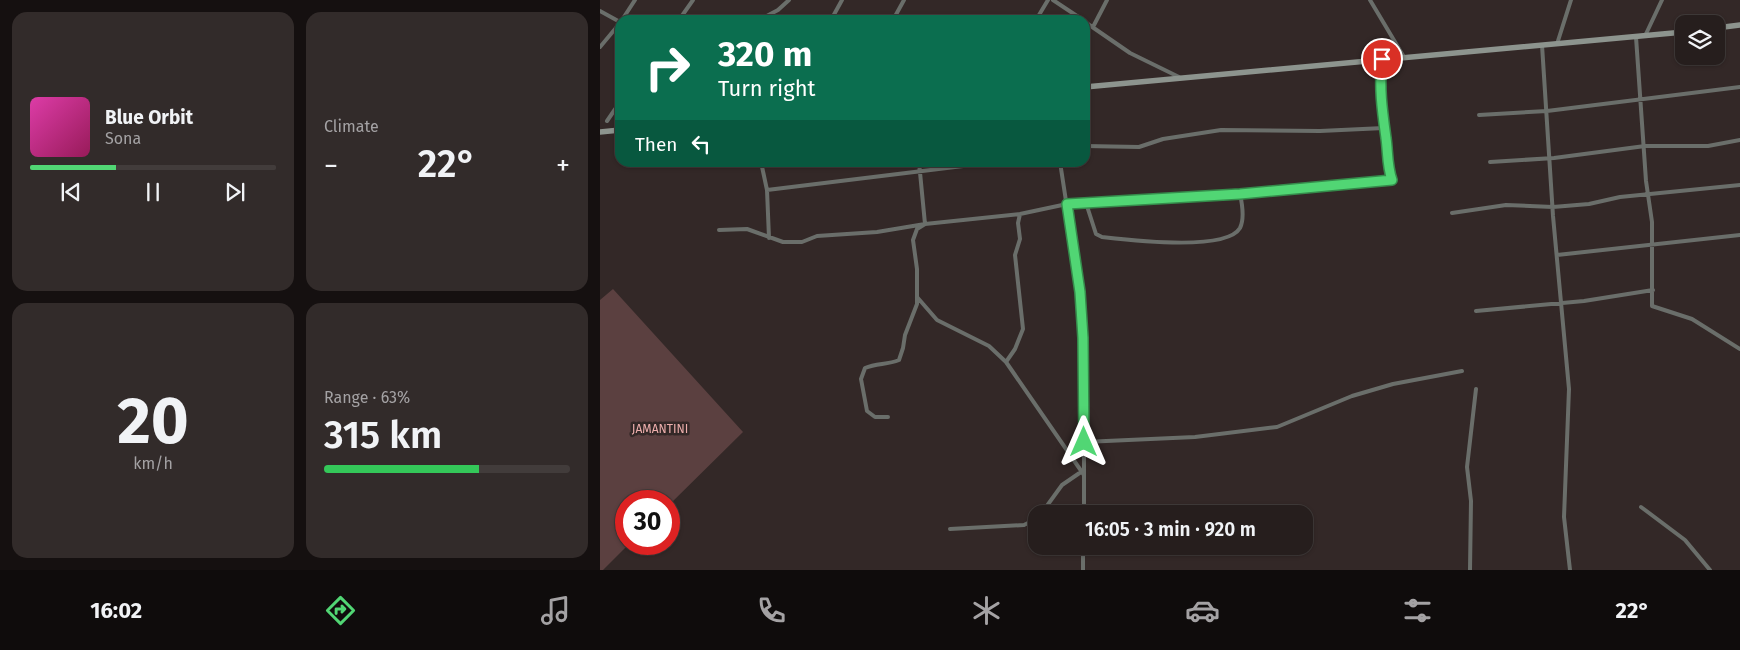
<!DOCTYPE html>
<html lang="en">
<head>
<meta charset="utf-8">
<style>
	:root { --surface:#261e1d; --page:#322b2a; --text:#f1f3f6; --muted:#a4a2a4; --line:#423c3b; --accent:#51d674 }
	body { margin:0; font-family:"Fira Sans",sans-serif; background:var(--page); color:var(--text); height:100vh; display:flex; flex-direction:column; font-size:19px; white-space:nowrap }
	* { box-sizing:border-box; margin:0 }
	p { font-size:16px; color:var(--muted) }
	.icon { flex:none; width:28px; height:28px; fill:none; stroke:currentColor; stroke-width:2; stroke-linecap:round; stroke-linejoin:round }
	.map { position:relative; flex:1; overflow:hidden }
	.sheet { display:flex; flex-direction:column; gap:12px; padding:12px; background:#151010; width:600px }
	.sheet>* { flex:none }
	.top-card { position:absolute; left:15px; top:15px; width:475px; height:152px; border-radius:15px; box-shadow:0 1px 4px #0004,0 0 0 1px var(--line); background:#0b6e4f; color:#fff; overflow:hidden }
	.controls { position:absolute; left:1075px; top:15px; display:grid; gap:10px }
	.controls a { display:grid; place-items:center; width:50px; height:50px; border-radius:10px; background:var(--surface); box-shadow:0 1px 4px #0004,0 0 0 1px var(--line); font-size:25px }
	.speed { position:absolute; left:15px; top:490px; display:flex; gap:10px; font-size:25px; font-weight:700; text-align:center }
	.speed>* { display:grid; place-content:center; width:65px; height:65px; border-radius:50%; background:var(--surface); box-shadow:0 1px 4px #0004,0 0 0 1px var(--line); line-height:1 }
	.speed .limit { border:8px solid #d22; background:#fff; color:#111 }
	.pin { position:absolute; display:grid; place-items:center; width:42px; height:42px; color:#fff; margin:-21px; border:2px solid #fff; border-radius:50%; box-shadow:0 1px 5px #0007 }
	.me { position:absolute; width:55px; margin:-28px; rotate:0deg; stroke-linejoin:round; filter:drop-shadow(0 0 4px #0008) }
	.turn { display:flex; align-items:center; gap:18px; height:105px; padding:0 20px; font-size:22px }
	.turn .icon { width:65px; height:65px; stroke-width:2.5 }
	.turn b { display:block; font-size:35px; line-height:42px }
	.then { display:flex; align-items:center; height:48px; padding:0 20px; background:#0003; gap:10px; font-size:19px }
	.big { font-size:38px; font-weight:600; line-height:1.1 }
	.sheet .card { flex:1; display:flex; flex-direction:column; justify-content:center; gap:8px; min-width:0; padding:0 18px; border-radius:15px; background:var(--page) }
	.sheet .dial { align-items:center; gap:0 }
	.dial b { font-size:65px; line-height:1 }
	.song { display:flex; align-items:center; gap:15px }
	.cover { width:60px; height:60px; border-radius:8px; background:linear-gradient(135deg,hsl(320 70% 55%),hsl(330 70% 35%)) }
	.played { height:5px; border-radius:2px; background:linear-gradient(90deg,var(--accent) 35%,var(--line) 35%) }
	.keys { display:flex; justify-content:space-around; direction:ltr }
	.heat { display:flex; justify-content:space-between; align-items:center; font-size:28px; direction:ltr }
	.charge { height:8px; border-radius:4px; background:linear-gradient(90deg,#34c759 63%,var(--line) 0) }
	.sheet .tiles { flex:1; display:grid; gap:12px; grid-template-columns:repeat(2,1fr) }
	.trip { position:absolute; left:428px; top:505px; width:285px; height:50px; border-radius:15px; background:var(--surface); box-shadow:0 1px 4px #0004,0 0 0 1px var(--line); font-weight:600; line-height:50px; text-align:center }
	.menu { display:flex; height:80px; justify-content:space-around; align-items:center; background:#0f0c0c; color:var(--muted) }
	.menu .icon { width:35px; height:35px }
	.menu .selected { color:var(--accent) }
	.menu b { font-size:22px; color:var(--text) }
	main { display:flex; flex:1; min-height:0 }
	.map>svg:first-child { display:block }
	.green { fill:#5b4040 }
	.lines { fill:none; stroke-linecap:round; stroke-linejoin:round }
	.street { stroke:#6a6e6a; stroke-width:4 }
	.secondary { stroke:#8d948e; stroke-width:5.5 }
	.route-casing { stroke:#358b4b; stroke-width:12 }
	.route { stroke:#51d674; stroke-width:9 }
	.labels { text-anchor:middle; stroke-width:5; stroke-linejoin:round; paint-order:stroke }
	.park-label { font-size:12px; fill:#eeafad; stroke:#332827 }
</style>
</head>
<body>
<main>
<section class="sheet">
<div class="tiles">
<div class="card">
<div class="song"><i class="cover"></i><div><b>Blue Orbit</b><p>Sona</p></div></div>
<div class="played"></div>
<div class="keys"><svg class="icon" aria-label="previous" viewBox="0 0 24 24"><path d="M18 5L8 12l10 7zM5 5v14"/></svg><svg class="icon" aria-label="pause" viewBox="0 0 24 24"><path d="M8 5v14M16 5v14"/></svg><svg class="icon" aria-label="next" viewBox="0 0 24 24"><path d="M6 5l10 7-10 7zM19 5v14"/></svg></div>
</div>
<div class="card"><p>Climate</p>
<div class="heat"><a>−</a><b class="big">22°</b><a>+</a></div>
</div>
<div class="card dial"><b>20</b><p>km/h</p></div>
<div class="card"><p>Range · 63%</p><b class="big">315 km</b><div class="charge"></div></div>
</div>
</section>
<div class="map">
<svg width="1140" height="570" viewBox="0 0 1140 570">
	<rect width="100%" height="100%" fill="#332827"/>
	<!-- green -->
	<path class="green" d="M13,289L143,432L69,505V501H26V544H29L3,570H0V300Z"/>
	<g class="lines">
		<!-- street -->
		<path class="street" d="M453,0L483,20
			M770,0L804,57
			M0,11L20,22
			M22,20L35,0
			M79,20L93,0
			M159,20L178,10L189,0
			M231,20L242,0
			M293,20L304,0
			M436,20L448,0
			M485,22L530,53L579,77
			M493,27L507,0
			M1045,36L1062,0
			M1036,37L1046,181L1052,222V306L1092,319L1140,349
			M957,44L971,0
			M942,45L953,216L969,389L964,517L970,570
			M0,47L20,23
			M879,115L947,111L1140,87
			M7,121L20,102
			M485,146L539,147L563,139L621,130L720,131L784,128
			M161,162L167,190L169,238
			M460,162L480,292L484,353V514
			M890,162L954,158L1045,146H1108L1140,140
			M167,190L396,162
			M486,203L496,234L502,237C528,240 626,252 640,228C645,218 642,203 640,194
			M852,213L906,205L953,207L989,204L1020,197L1140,185
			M119,230L147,229L183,242H202L217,236L277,232L325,224L420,214L467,204L640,194L792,180C787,166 788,152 786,137C782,109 779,88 782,59
			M957,255L1140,235
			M317,297L337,320L389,346L406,362L484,475
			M876,311L984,301L1053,290
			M406,362L415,349L423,329L415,255L420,239L418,223L420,214
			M288,417H275L267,411L261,379L265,368C277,363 287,365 299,360L303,348L305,335L317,304V269L313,240L317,229L325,224L319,162
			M484,442L595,437L677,427L752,396L793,384L862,371
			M1041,507L1085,540L1110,570
			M441,514L462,485L481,472
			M350,529L424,525L436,519
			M483,570V546
			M870,570L871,501L867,467L876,389"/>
		<!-- secondary -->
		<path class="secondary" d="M1116,28L1140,25
			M485,87L1084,32
			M0,132L20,130"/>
	</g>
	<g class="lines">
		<!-- route casing -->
		<g class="route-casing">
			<path id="route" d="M484,442L483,338L480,292L467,204L640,194L792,180C787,166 788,152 786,138C782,109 779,88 782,59"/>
		</g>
		<!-- route -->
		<use href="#route" class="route"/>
	</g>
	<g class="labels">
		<!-- park labels -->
		<g class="park-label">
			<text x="60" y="433">JAMANTINI</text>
		</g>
	</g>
</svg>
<div class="controls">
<a><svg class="icon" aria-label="layers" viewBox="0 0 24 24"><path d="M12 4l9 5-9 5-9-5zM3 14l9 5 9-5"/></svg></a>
</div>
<div class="speed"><div class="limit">30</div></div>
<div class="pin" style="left:782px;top:59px;background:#d93025"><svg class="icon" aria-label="arrive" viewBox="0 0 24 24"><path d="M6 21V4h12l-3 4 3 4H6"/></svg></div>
<svg class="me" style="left:484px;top:442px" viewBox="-20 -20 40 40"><path d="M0-17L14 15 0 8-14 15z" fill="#51d674" stroke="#fff" stroke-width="4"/></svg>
<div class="trip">16:05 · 3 min · 920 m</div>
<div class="top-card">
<div class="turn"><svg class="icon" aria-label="right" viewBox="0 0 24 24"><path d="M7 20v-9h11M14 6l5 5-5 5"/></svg><div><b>320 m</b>Turn right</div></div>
<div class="then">Then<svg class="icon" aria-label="left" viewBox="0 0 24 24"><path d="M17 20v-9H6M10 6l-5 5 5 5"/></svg></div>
</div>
</div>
</main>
<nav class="menu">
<b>16:02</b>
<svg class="icon selected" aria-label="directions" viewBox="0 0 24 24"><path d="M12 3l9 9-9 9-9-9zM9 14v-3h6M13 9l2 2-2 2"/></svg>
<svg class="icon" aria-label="music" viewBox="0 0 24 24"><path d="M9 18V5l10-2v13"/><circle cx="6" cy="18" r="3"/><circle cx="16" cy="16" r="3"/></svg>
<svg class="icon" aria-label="phone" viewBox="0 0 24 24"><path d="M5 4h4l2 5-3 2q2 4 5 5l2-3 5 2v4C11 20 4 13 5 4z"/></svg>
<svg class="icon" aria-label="climate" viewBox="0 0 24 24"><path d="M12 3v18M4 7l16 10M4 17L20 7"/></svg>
<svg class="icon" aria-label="car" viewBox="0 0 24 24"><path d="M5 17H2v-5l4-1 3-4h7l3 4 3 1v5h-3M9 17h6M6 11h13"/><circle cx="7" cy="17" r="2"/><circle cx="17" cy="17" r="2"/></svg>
<svg class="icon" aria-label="filters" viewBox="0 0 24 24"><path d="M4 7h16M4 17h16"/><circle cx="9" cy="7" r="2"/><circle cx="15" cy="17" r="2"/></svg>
<b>22°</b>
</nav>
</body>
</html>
